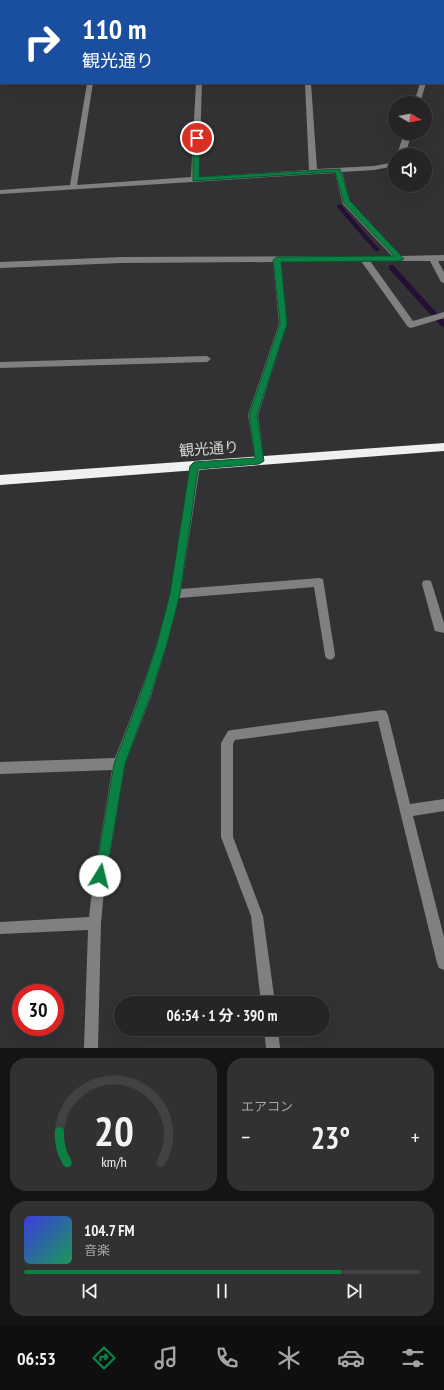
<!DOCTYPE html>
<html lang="ja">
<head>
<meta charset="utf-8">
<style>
	:root { --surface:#262526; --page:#323132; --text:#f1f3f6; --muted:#a4a5a7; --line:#424243; --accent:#0b8043 }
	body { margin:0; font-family:"PT Sans Narrow","Noto Sans JP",sans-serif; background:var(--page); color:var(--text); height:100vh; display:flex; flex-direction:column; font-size:15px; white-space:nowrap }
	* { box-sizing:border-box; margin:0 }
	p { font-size:13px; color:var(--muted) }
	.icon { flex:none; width:22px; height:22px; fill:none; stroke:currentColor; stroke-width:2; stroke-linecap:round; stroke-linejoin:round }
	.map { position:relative; height:1048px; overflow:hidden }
	.panel { display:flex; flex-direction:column; gap:10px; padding:10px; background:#151415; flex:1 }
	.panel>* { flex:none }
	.banner { position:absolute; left:0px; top:0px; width:444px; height:84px; box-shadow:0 4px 16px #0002,0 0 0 1px var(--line); background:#1a4fa0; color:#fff; overflow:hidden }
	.needle { width:26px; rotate:100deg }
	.controls { position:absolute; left:388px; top:96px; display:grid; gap:8px }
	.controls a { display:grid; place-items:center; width:44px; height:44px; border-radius:50%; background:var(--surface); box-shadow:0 4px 16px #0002,0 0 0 1px var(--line); font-size:20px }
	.speed { position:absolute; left:12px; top:984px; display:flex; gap:8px; font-size:20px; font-weight:700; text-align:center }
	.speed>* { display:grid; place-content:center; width:52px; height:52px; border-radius:50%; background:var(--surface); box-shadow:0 4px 16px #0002,0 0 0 1px var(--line); line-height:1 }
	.speed .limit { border:6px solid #d22; background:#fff; color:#111 }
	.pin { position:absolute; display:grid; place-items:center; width:34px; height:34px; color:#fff; margin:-17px; border:2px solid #fff; border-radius:50%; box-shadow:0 1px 4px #0007 }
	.me { position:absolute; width:44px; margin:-22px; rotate:9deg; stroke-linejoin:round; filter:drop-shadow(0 0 3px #0008) }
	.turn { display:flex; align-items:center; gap:14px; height:84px; padding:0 16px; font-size:18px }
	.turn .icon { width:52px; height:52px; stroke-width:2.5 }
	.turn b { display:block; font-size:28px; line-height:34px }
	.big { font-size:30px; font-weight:700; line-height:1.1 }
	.panel .widget { flex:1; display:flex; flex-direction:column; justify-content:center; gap:6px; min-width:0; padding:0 14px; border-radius:16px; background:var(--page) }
	.panel .dial { align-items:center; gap:0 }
	.dial svg { height:104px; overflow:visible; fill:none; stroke:var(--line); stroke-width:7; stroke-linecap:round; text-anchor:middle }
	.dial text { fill:var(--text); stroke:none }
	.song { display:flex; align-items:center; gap:12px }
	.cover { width:48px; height:48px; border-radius:6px; background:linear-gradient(135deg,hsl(240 70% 55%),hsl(150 70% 35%)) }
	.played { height:4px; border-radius:2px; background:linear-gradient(90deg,var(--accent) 80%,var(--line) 80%) }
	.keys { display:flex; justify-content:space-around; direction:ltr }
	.heat { display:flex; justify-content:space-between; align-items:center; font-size:22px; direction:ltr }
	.panel .tiles { flex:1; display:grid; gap:10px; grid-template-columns:1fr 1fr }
	.widget:last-child { grid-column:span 2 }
	.trip { position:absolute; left:114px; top:996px; width:216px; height:40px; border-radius:20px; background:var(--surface); box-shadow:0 4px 16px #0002,0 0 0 1px var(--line); font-weight:700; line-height:40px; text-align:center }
	.dock { display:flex; height:64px; justify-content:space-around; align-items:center; background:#0f0f0f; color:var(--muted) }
	.dock .icon { width:28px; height:28px }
	.dock .active { color:var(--accent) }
	.dock b { font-size:18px; color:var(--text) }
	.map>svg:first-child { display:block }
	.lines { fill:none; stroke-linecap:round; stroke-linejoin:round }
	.stream { fill:#260f36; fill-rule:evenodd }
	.minor { fill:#818081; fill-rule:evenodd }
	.highway { fill:#f0eff2; fill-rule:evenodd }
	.route { fill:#0b8043; stroke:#07532c }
	.labels { text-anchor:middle; stroke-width:4; stroke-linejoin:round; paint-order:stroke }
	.street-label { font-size:15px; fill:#d3d2d4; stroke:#323133 }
</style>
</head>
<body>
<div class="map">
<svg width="444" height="1048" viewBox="0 0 444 1048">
	<rect width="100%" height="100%" fill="#323133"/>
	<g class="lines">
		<!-- stream -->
		<path class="stream" d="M339,204L341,205L379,249V251H375L337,207V205Z
			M389,265H393L444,321V327H442L389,269Z"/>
		<!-- minor -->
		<path class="minor" d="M10,0H16V1H10Z
			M398,0H411L412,1H399Z
			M443,7H444L443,15Z
			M0,15H1L0,21Z
			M0,29H1V33H0Z
			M87,83H93L77,185L191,177L196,83H202L199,177L309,170L305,83H311L317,169L374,166L395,162V166L374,170L342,172L350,201L401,256L444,255V261H438L444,272V283L441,282L430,261H370L413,321L444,312V318L411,328L408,327L361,261L281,262L287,324L258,415L264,461L262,464H256L248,415L279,324L273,262L122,263L0,268V262L122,257L392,256L343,204L335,173L0,194V190L70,185Z
			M420,83H426L420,103H414Z
			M404,133H412L405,155H397Z
			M207,356L211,359L207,362L0,368V362Z
			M195,462L200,466L181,589L319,578L323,579L335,655L334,658L330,660L326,658L325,655L314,587L179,598L167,644L151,696L125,764L104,891L101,923L98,1048H84L88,930L0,934V922L89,917L92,891L112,770L0,774V762L115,758C136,705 157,651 170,595C179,553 183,509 190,466Z
			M427,580L431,581L432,584L444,623V633L435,631L434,628L422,584L423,581Z
			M382,710L386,711L388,715L410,804L444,799V811L413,816L444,937V970L439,968L437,963L378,721L235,740L233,744V837L263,916L275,1003H261L251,916L221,837V743L228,731L232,730Z
			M264,1029H278L280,1048H266Z"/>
		<!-- highway -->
		<path class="highway" d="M444,443V451L0,485V475Z"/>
	</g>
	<!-- route -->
	<path class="route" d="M197,136L200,138L199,177L340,169L350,201L404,259L400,261L281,262L287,324L257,415L264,461L259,464L198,469L180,594L167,644L150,696L125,764L106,876L104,880L100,882L96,880L95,876L114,764L140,696L157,644L170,594L190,466L194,462L255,458L249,415L280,324L273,260L277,257L394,256L344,203L335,172L193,181V138Z"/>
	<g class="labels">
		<!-- street labels -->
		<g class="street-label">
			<text transform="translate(209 449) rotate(-4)" y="5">観光通り</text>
		</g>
	</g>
</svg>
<div class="controls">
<a><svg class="needle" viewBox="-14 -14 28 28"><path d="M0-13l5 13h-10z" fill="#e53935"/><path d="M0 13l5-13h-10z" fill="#a4a5a7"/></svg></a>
<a><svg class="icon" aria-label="sound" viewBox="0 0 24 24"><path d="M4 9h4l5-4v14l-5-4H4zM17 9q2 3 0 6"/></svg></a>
</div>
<div class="speed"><div class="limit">30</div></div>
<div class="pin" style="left:197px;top:138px;background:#d93025"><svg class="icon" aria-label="arrive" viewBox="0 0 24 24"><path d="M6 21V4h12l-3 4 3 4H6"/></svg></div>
<svg class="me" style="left:100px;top:876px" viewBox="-20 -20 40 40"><circle r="19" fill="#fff"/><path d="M0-13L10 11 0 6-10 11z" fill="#0b8043"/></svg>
<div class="trip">06:54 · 1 分 · 390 m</div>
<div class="banner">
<div class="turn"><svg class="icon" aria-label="right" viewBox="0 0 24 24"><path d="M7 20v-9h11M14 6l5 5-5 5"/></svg><div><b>110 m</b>観光通り</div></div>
</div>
</div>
<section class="panel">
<div class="tiles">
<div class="widget dial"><svg viewBox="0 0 100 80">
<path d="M14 69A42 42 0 1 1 86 69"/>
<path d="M14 69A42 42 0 0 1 8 45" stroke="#0b8043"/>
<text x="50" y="56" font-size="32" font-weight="700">20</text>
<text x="50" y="72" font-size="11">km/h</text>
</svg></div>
<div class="widget"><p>エアコン</p>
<div class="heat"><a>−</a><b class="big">23°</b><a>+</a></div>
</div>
<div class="widget">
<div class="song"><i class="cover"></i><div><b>104.7 FM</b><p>音楽</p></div></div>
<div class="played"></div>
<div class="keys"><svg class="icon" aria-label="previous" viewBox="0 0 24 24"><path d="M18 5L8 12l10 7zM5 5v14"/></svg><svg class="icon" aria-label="pause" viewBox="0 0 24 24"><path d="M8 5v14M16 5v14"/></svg><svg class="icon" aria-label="next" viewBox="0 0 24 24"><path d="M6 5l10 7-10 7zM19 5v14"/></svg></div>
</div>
</div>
</section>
<nav class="dock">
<b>06:53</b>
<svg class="icon active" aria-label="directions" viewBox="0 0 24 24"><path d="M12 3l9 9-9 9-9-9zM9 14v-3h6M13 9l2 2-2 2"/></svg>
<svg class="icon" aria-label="music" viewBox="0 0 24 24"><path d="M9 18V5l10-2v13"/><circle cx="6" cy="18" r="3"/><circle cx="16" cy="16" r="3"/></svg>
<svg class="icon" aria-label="phone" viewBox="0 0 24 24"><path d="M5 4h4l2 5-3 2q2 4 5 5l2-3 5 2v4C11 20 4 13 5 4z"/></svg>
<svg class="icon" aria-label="climate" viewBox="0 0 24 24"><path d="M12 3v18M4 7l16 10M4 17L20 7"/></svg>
<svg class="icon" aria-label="car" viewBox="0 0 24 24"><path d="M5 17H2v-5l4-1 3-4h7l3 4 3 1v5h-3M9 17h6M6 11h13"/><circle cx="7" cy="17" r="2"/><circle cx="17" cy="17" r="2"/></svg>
<svg class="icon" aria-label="filters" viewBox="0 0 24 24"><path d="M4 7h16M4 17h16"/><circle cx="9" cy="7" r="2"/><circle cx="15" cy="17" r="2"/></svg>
</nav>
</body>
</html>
